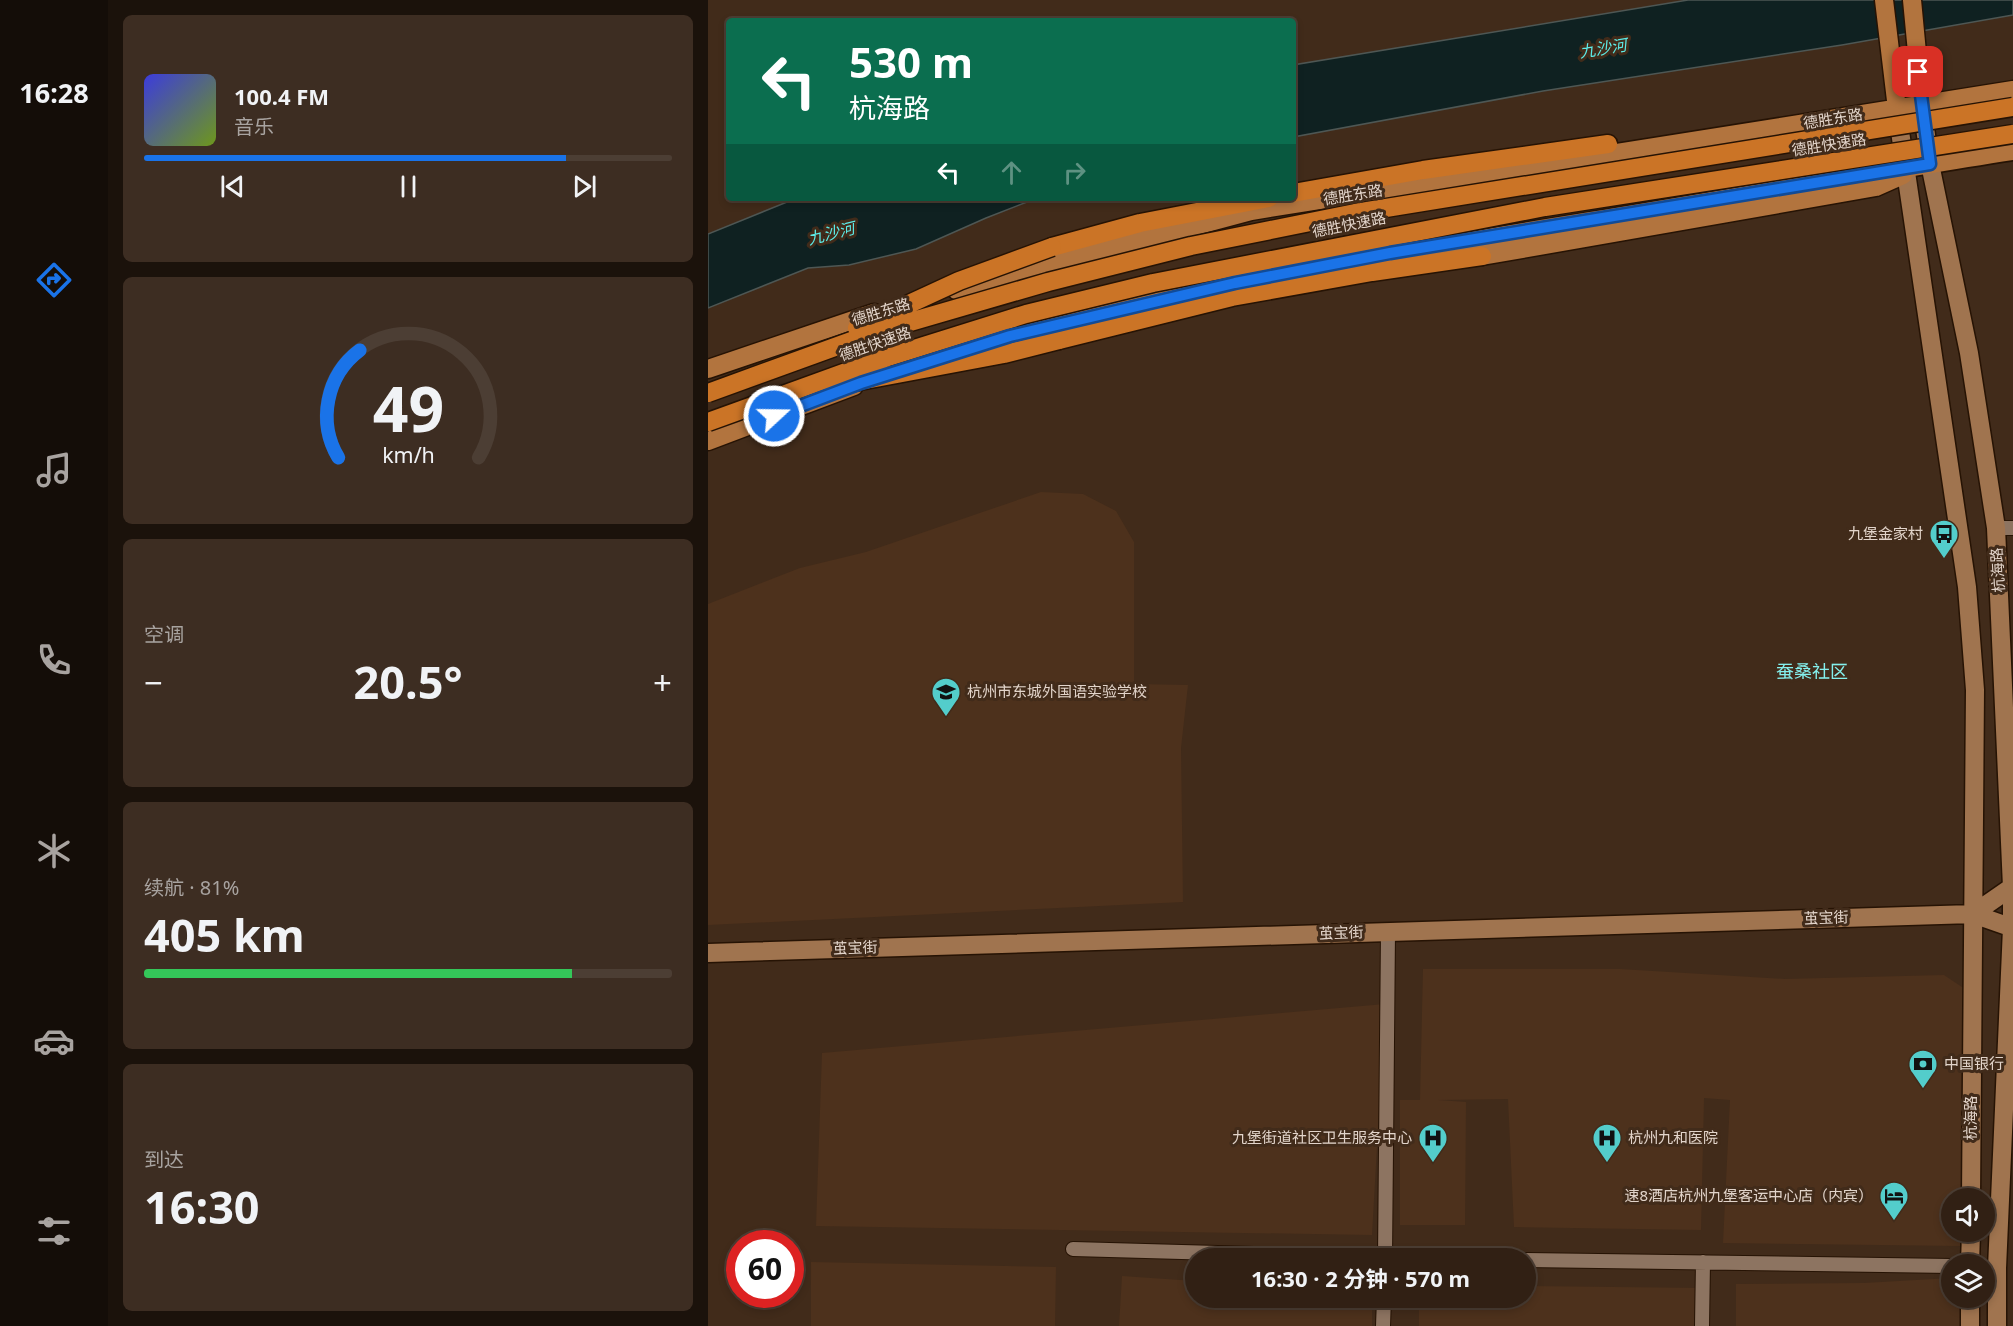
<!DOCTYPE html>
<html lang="zh">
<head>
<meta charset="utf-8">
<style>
	:root { --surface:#312014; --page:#3d2d22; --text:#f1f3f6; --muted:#a8a3a0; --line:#4c3e34; --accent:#1a73e8 }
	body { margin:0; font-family:"Noto Sans","Noto Sans SC",sans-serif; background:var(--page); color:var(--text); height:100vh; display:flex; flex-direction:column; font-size:22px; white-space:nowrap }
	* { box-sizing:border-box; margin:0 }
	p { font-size:20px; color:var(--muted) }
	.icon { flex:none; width:33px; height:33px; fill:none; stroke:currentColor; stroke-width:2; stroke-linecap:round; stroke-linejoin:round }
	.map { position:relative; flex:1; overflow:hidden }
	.drawer { display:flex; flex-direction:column; gap:15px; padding:15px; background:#1b120b; width:600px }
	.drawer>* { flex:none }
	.guide { position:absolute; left:18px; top:18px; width:570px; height:183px; border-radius:6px; box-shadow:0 3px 9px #0003,0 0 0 2px var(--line); background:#0b6e4f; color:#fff; overflow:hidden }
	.buttons { position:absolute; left:1233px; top:1188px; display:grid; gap:12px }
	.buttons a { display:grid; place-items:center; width:54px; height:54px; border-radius:50%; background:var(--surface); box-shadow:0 3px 9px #0003,0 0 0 2px var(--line); font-size:30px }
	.speed { position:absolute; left:18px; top:1230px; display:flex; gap:12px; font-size:30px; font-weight:700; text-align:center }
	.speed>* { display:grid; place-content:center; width:78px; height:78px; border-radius:50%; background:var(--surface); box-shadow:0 3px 9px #0003,0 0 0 2px var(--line); line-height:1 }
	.speed .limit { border:9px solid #d22; background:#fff; color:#111 }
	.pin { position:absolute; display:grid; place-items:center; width:51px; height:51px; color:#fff; margin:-26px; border-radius:12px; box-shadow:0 3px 9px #0006 }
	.me { position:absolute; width:66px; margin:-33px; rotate:69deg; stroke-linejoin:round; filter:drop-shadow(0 0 4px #0008) }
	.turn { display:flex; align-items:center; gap:21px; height:126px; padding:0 24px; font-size:27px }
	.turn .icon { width:78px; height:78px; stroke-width:2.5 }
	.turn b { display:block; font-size:42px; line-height:51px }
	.lanes { display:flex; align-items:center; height:57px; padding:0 24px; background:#0003; justify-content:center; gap:30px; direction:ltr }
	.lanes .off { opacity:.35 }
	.big { font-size:45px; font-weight:700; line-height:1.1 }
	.drawer .card { flex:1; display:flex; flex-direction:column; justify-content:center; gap:9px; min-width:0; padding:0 21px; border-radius:9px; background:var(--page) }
	.drawer .dial { align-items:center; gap:0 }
	.dial svg { height:156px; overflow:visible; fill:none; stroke:var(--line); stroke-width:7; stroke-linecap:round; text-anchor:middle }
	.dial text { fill:var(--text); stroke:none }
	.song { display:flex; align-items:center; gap:18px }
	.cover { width:72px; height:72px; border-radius:9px; background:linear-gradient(135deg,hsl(240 70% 55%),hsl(80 70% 35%)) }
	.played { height:6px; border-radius:3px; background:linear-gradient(90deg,var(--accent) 80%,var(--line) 80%) }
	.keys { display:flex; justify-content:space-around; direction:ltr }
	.heat { display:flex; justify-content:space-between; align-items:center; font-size:33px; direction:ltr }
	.charge { height:9px; border-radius:4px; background:linear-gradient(90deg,#34c759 81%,var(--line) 0) }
	.trip { position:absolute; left:477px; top:1248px; width:351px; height:60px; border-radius:30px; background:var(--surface); box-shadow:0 3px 9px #0003,0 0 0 2px var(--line); font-weight:700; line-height:60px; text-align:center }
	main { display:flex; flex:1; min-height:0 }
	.menu { display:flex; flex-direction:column; width:108px; justify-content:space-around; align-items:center; background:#140d08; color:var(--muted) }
	.menu .icon { width:42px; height:42px }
	.menu .active { color:var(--accent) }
	.menu b { font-size:27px; color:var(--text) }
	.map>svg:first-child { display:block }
	.built { fill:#4d311c }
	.water { fill:#0f2121; stroke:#4e5754; stroke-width:1.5 }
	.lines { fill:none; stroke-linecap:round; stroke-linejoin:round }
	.street-casing { stroke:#261304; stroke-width:16 }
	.secondary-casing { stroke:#261304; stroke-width:21 }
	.primary-casing { stroke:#261304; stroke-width:21 }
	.highway-casing { stroke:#261304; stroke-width:21 }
	.street { stroke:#8d7461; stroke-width:14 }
	.secondary { stroke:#a0744f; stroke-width:18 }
	.primary { stroke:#b2743e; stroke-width:18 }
	.highway { stroke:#cb7426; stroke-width:18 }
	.highway-bridge-casing { stroke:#261304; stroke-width:21; stroke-linecap:butt }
	.highway-bridge { stroke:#cb7426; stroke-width:18 }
	.route-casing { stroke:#114b97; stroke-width:15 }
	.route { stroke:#1a73e8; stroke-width:10 }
	.labels { text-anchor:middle; stroke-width:6; stroke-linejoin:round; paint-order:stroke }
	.street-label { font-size:15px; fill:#e2d4ca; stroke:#412b1a }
	.poi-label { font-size:15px; fill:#e2d4ca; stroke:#412b1a; text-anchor:end }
	.water-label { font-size:16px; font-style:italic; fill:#5cebe8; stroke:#412b1a }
	.quarter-label { font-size:18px; fill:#84f0ed; stroke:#412b1a }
</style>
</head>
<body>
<main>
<nav class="menu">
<b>16:28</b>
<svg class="icon active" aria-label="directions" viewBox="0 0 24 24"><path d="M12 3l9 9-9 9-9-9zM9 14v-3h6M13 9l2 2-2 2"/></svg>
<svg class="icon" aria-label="music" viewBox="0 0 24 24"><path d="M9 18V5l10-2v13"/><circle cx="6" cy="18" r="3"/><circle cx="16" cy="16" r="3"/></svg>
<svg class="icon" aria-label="phone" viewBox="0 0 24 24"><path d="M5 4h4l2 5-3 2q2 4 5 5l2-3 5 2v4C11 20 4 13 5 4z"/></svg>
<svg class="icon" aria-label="climate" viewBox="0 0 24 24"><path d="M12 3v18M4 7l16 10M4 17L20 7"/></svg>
<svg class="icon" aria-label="car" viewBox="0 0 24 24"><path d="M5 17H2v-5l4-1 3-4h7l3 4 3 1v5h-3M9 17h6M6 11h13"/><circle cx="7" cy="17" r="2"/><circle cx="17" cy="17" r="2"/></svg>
<svg class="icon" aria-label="filters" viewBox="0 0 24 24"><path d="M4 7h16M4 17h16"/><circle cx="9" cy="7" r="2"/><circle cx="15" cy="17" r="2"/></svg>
</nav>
<section class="drawer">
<div class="card">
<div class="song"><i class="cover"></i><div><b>100.4 FM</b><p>音乐</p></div></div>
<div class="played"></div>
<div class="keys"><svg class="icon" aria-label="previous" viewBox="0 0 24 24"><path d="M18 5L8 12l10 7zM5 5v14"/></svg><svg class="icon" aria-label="pause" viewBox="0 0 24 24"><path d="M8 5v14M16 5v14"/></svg><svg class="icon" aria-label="next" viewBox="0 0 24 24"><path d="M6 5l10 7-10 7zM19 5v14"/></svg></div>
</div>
<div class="card dial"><svg viewBox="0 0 100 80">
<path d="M14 69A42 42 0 1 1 86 69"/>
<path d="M14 69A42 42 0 0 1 25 14" stroke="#1a73e8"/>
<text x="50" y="56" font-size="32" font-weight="700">49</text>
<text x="50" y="72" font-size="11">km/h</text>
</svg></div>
<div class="card"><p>空调</p>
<div class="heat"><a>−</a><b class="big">20.5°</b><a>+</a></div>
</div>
<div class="card"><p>续航 · 81%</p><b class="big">405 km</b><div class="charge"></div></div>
<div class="card"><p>到达</p><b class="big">16:30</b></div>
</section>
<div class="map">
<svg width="1305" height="1326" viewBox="0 0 1305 1326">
	<rect width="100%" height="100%" fill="#412b1a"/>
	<!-- built -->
	<path class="built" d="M333,492L375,494L408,511L426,542V684L480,685L473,748L475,902L0,925V604L92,568L158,552Z
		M715,969H912L1077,979L1236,975L1257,989L1258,1051L1253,1198H1244V1232H1252V1246L1015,1243L1022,1100L996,1098L993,1230L806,1227L800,1099L730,1100L758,1102L757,1225H692V1100H712Z
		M677,1004L664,1235L108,1226L114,1053Z
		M103,1262L348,1267L347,1326H103Z
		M414,1276L487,1281L488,1298H664V1326H411Z
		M1243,1278L1244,1298H1265V1326H1028V1284L1156,1283Z
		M818,1286L996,1288V1326H711V1298H818Z"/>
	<!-- water -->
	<path class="water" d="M980,0H1305V15L1134,45L835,91L585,137V65Z
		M149,198H335L319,202L278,218L208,249L141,265L100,268L0,308V234L79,202Z"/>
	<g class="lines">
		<!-- street casing -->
		<g class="street-casing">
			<path id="street" d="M1288,528H1305
				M365,1249L694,1258
				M677,1258L680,932
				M818,1260L1244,1266
				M675,1326L676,1298
				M994,1326L995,1262"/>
		</g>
		<!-- secondary casing -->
		<g class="secondary-casing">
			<path id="secondary" d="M1214,106L1222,164L1261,353L1288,528L1304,887V928L1289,1268V1326
				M1189,111L1259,587L1267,690L1263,1198
				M1265,914L1304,887
				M0,953L1265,914L1305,928
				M1262,1264L1263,1232
				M1262,1326V1298"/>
		</g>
		<!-- primary casing -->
		<g class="primary-casing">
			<path id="primary" d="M1176,0L1189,109
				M1204,0L1214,105
				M774,256L1168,187L1195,175
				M248,290L543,211L1305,90
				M221,362C437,293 660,257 883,221C1024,198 1164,173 1305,151
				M0,369L166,313
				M0,441L146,386"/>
		</g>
		<!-- highway casing -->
		<g class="highway-casing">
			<path id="highway" d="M585,193L715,170L900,144
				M344,247L432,223L561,198
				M351,340L524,297L664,272L774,256"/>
		</g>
		<!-- street -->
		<use href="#street" class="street"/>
		<!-- secondary -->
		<use href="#secondary" class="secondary"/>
		<!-- primary -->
		<use href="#primary" class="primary"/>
		<!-- highway -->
		<use href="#highway" class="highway"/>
		<!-- highway-bridge casing -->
		<g class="highway-bridge-casing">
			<path id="highway-bridge" d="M149,328L251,281L344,247
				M125,386L296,354L351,340
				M0,393L171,331L340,282L483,246L647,213L1305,107
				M0,422L174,359L318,314L445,283L837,207L1305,134"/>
		</g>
		<!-- highway-bridge -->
		<use href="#highway-bridge" class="highway-bridge"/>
	</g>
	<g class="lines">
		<!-- route casing -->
		<g class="route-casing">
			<path id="route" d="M66,416L153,383L302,336L527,283L682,253L1222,164L1210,72"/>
		</g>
		<!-- route -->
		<use href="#route" class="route"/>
	</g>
	<!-- icons -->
	<defs>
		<g id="bus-pin" transform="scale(1.5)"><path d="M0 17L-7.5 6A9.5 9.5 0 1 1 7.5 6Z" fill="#53cdcb" stroke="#412b1a"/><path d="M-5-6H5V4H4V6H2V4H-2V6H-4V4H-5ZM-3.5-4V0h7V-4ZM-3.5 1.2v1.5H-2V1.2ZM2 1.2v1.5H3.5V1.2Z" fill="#111"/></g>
		<g id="school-pin" transform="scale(1.5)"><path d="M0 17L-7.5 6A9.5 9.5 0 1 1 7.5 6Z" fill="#53cdcb" stroke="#412b1a"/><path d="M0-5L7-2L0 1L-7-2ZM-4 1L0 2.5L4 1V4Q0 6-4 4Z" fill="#111"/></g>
		<g id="bank-pin" transform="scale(1.5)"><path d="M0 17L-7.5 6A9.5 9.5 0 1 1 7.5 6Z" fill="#53cdcb" stroke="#412b1a"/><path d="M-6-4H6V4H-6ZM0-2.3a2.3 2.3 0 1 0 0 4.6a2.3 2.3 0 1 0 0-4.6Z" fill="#111"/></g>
		<g id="hospital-pin" transform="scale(1.5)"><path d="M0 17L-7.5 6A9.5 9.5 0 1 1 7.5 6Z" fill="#53cdcb" stroke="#412b1a"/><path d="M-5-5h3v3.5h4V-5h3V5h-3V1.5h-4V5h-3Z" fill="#111"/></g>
		<g id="hotel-pin" transform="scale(1.5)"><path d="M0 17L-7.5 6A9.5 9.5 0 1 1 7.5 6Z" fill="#53cdcb" stroke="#412b1a"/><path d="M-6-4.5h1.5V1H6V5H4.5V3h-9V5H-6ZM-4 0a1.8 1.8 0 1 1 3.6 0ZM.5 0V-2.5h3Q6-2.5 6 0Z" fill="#111"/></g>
	</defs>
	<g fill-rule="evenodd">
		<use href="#bus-pin" x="1236" y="534"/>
		<use href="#school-pin" x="238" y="692"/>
		<use href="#bank-pin" x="1215" y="1064"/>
		<use href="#hospital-pin" x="725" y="1138"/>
		<use href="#hospital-pin" x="899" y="1138"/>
		<use href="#hotel-pin" x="1186" y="1196"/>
	</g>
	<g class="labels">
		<!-- street labels -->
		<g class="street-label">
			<text transform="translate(1125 119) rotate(-9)" y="5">德胜东路</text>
			<text transform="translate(1121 145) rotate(-9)" y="5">德胜快速路</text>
			<text transform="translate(645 195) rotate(-9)" y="5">德胜东路</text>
			<text transform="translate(641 225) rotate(-11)" y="5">德胜快速路</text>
			<text transform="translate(173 312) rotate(-17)" y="5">德胜东路</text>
			<text transform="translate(167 344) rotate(-19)" y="5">德胜快速路</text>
			<text transform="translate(1290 570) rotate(-93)" y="5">杭海路</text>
			<text transform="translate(1118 918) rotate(-2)" y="5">茧宝街</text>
			<text transform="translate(633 933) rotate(-2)" y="5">茧宝街</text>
			<text transform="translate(147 948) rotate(-2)" y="5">茧宝街</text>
			<text transform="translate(1263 1118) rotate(-90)" y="5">杭海路</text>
		</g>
		<!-- poi labels -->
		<g class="poi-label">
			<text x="1215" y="539">九堡金家村</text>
			<text x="259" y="697" text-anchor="start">杭州市东城外国语实验学校</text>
			<text x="1236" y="1069" text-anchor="start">中国银行</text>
			<text x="704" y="1143">九堡街道社区卫生服务中心</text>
			<text x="920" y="1143" text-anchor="start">杭州九和医院</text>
			<text x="1165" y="1201">速8酒店杭州九堡客运中心店（内宾）</text>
		</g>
		<!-- water labels -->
		<g class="water-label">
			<text transform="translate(895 48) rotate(-9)" y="6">九沙河</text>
			<text transform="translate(123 233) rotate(-14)" y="6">九沙河</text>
		</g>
		<!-- quarter labels -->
		<g class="quarter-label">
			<text x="1104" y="678">蚕桑社区</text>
		</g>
	</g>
</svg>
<div class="buttons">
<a><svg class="icon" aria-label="sound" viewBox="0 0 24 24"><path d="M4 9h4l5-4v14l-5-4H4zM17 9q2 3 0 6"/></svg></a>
<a><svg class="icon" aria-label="layers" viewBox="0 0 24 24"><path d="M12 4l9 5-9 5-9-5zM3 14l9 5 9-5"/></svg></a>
</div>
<div class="speed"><div class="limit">60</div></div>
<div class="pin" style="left:1210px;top:72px;background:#d93025"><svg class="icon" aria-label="arrive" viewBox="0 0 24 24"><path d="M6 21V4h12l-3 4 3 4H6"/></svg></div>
<svg class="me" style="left:66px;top:416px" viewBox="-20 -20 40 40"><circle r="17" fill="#1a73e8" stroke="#fff" stroke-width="3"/><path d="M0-11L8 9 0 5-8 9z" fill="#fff"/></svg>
<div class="trip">16:30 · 2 分钟 · 570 m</div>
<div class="guide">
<div class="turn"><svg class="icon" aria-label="left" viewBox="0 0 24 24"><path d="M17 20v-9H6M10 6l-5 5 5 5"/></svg><div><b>530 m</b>杭海路</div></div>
<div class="lanes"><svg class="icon" aria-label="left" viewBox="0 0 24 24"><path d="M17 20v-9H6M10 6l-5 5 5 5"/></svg><svg class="icon off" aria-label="ahead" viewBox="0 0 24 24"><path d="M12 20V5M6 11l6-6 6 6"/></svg><svg class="icon off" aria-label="right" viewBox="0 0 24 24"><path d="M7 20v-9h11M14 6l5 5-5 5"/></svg></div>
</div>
</div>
</main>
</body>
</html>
